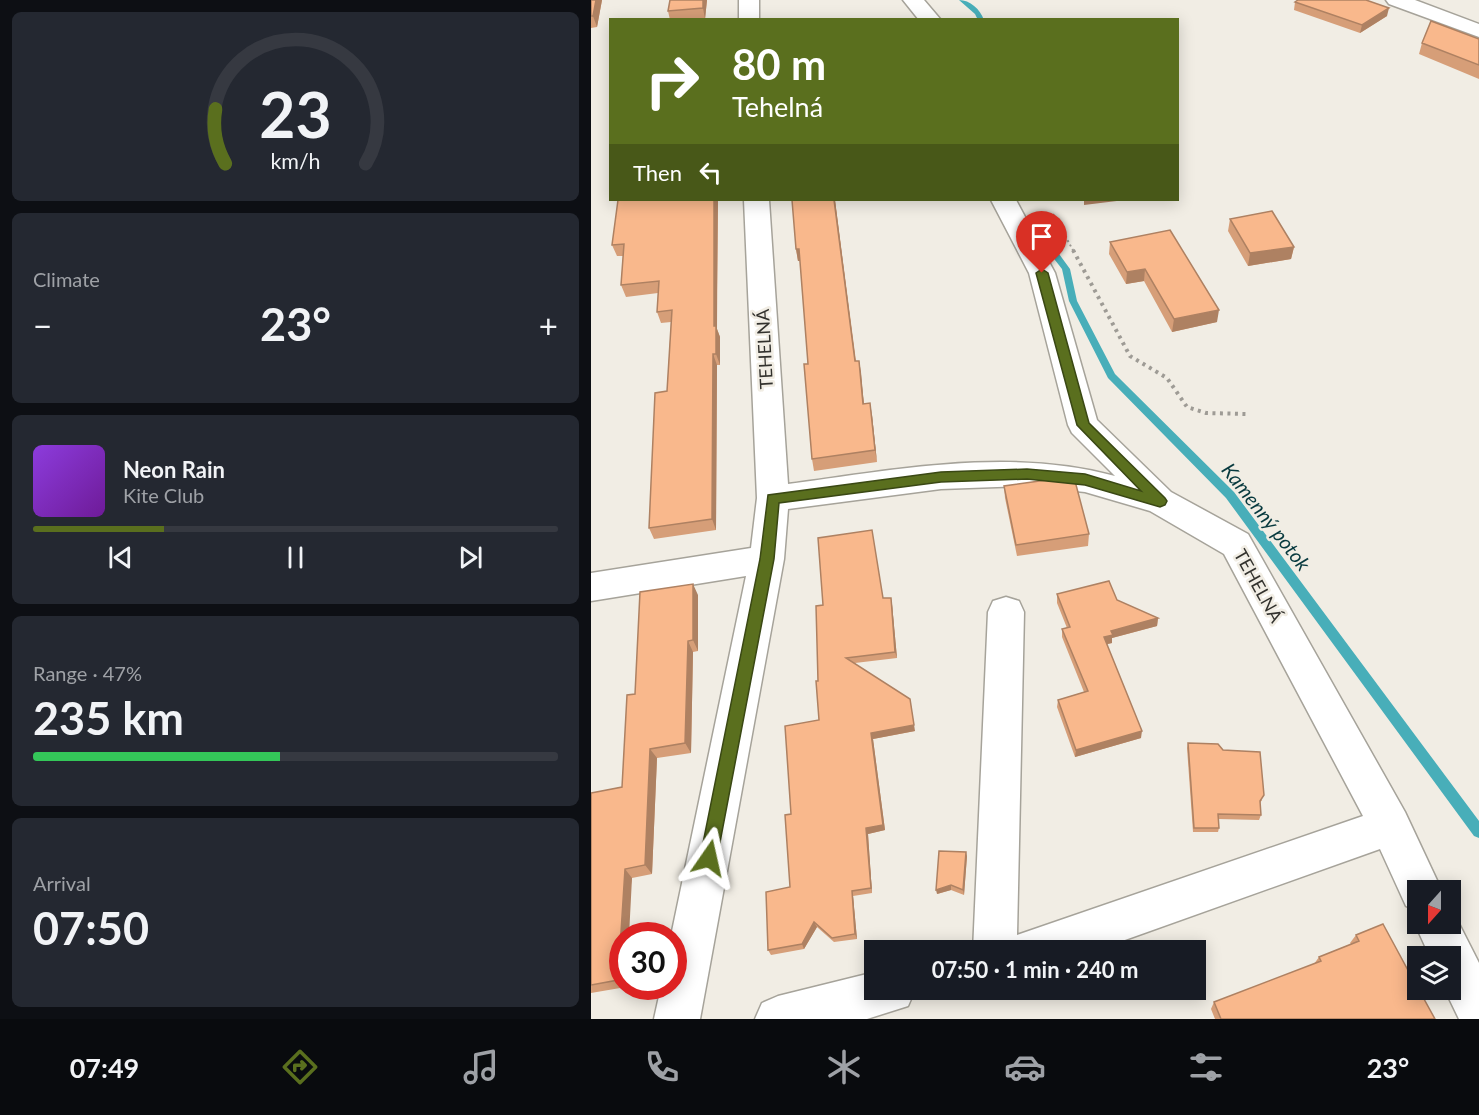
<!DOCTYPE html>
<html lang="en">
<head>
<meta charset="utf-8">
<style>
	:root { --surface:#171b24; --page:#242831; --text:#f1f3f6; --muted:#9ea1a6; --line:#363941; --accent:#5a6f1e }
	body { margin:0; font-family:Lato,sans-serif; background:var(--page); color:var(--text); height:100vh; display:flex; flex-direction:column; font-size:22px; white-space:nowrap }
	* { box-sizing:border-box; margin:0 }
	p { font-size:20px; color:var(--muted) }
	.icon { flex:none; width:33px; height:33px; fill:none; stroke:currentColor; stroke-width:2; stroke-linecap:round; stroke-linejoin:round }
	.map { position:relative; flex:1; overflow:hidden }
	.drawer { display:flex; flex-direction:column; gap:12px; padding:12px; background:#0d0f14; width:591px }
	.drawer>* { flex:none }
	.top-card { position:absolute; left:18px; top:18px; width:570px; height:183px; border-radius:0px; box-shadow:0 3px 15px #0003; background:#5a6f1e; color:#fff; overflow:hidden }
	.needle { width:39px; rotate:201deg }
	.fabs { position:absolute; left:816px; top:880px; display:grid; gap:12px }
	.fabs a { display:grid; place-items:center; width:54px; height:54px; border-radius:0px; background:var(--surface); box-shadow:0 3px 15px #0003; font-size:30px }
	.speed { position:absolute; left:18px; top:922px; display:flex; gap:12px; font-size:30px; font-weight:700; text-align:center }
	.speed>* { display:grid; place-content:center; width:78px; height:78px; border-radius:50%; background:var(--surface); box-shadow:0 3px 15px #0003; line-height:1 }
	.speed .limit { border:9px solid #d22; background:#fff; color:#111 }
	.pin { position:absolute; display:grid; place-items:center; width:51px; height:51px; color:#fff; margin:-62px -26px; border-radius:50% 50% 50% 0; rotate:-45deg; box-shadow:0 0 6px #0007 }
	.pin .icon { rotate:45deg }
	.me { position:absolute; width:66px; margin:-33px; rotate:11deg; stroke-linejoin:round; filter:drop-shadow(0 0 4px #0008) }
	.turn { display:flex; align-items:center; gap:21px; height:126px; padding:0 24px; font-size:27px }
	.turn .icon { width:78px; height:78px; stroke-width:2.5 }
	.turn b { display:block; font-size:42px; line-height:51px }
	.then { display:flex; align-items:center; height:57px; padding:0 24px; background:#0003; gap:12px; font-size:22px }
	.big { font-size:45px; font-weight:700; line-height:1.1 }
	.drawer .card { flex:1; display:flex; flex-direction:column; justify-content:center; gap:9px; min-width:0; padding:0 21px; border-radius:9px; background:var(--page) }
	.drawer .dial { align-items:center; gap:0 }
	.dial svg { height:156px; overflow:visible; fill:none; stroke:var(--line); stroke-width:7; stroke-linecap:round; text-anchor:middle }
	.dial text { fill:var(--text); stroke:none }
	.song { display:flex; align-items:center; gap:18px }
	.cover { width:72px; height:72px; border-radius:9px; background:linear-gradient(135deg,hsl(270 70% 55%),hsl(280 70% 35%)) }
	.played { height:6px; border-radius:3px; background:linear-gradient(90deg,var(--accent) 25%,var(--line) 25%) }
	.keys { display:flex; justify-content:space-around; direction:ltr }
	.heat { display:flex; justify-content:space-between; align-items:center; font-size:33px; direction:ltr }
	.charge { height:9px; border-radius:4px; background:linear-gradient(90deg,#34c759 47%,var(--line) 0) }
	.trip { position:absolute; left:273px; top:940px; width:342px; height:60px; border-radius:0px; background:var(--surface); box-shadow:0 3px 15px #0003; font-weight:700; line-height:60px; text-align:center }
	.tabs { display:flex; height:96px; justify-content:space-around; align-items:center; background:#090b0e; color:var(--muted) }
	.tabs .icon { width:42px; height:42px }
	.tabs .current { color:var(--accent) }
	.tabs b { font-size:27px; color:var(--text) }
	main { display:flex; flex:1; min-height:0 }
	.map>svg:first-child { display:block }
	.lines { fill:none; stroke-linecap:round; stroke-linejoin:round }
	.stream { fill:#48aeb9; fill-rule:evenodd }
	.minor-casing { stroke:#a6a39a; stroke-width:3 }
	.path-far1 { stroke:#9e9b95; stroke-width:2; stroke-dasharray:2 3; stroke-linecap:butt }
	.path { stroke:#9e9b95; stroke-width:4; stroke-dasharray:3 4.5; stroke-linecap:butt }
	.minor { fill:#fff; fill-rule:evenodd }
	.wall { fill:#d69e78 }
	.shaded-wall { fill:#ae8162 }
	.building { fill:#f9b88c; stroke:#ae8162; stroke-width:1.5 }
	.route { fill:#5a6f1e; stroke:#3a4814; stroke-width:1.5 }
	.labels { text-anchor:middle; stroke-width:5; stroke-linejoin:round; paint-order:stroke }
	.street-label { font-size:18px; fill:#32312d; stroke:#f1ede4 }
	.water-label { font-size:20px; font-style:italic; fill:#07393e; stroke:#f1ede4 }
</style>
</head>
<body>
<main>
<section class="drawer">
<div class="card dial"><svg viewBox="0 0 100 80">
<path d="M14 69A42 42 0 1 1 86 69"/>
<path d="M14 69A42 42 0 0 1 9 41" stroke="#5a6f1e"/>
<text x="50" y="56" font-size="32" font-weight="700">23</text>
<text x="50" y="72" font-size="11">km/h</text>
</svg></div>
<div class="card"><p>Climate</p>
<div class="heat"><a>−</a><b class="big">23°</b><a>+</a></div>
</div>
<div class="card">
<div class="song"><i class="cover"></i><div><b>Neon Rain</b><p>Kite Club</p></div></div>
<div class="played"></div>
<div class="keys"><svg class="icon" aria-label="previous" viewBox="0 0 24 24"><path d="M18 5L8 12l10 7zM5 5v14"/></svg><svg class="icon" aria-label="pause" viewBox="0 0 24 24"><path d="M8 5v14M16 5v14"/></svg><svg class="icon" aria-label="next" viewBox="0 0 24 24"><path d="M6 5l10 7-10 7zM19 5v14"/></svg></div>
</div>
<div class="card"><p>Range · 47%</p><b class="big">235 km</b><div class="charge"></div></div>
<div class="card"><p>Arrival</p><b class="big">07:50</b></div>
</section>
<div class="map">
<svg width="888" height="1019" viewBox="0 0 888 1019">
	<rect width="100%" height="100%" fill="#f1ede4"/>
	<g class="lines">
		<!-- stream -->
		<path class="stream" d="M368,0C379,0 389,9 393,20H387L384,14Z
			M414,200H422L434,218L463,247L479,269L486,301L524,374L643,492L888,821V838L883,836L635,498L517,378L478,301L471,269L457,251L428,222Z"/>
		<!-- minor casing -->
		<g class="minor-casing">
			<path id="minor" d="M148,0H168V20H148Z
				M312,0H333L350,20H328Z
				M795,0H824L888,24V37L798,4Z
				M153,200H178L197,484C304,470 418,447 524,476L481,433L477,425L438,273L400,200H425L464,273L506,420L580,492L657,534L814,812L851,891H826V911L815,906L789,849L503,951H382L397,612L402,601L415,597L428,601L433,612L426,935L772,816L633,554L559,511L494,492L436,486L350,489L197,509L193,559L109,1019H63L70,987H82V936H80L155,576L0,601V573L160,548L166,498Z
				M860,908L888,963V1019H868L854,990H860V957H839L824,924L826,919V924H860Z
				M284,972V990H324L317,1006L276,1019H164L171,1003L187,996Z"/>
		</g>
		<!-- path-far1 -->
		<path class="path-far1" d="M462,214L483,252"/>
		<!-- path -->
		<path class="path" d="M482,250L539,356L576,378L596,407L615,413L656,414"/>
		<!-- minor -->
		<use href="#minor" class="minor"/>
	</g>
	<!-- wall -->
	<path class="wall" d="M0,0H11L6,27L0,28Z
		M116,0L114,19L79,20L77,11Z
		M704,2L796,16L769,33L703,10Z
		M888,39V79L828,54L831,43Z
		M127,200L126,329L129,337V365H126L125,530L63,539L58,528L76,391L80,322L70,323L66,312L67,293L35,297L30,285L32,256H26L21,245Z
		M244,200L265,361H268L273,404L281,415L286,462L223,471L221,459L217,364L209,261H207L205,249Z
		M639,219L703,247L700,259L657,266L637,231Z
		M519,242L626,322L581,332L553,281L535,284L518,254Z
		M413,486L498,534L497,546L426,556L414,498Z
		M466,594L526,600L567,618L566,626L521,638V643L516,644L550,738L484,757L466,707L467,700L493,692L471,637V629L476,628L466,603Z
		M107,595V651L102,652L100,753L66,758L61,874L41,878L32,936V987H35L0,993V793L31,787L44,694Z
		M292,598L301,604L306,658L264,663L324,731L282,739L294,830L277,834L281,893L262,896L266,939L243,942L226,927L213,949L180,955L177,950L199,887L200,814L228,720L227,681Z
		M597,743L671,800L669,803L670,815L668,820L627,819L628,828L627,832H602L596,748Z
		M376,856L373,895L360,890L346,894Z
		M765,935L843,1019H624L620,1009L623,1002L723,964L728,957L760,944L759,943Z"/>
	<!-- shaded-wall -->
	<path class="shaded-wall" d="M5,0H11L6,27L2,16Z
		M112,0H116L114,19L112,8Z
		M798,8L796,16L769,33L771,25Z
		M123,200H127L126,290V329L129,337V365L125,354L123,326Z
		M243,200H244L266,373L264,361Z
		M493,200H534L493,205Z
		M703,247L700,259L657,266L659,253Z
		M205,249H208L210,261H207Z
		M554,269L553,281L535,284L536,272Z
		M628,310L626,322L581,332L583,319Z
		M122,354L126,365L125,530L121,519Z
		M268,361L270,372L274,416L272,404Z
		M279,403L281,415L286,462L284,450Z
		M102,584L107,595V651L102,640Z
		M300,598L301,604L306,658L304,652Z
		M567,618L566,626L521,638V643L512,645L513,637L520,631Z
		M97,641L102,652L100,753L94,743Z
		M319,699L324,731L282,739L294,830L277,834L281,893L280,888L275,828L280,733Z
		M551,731L550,738L484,757L485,750Z
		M59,749L66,758L61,874L54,865Z
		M375,852L376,856L373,895L372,890Z
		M34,869L41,878L38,936H32V985L27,980Z
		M360,885V890L346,894L345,890Z
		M261,891L262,896L266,939L264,934Z
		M223,922L226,927L213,949L211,944Z"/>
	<!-- building -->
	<path class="building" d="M0,0H5L2,16H0Z
		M79,0H112V8L77,11Z
		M707,0H775L798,8L771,25L704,2Z
		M840,21L888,39V65L831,43Z
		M27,200H123V326H125V354H122L121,519L58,528L64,393L76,391L81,310L66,312L68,281L30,285L33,244L21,245Z
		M201,200H243L264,361H268L272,404L279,403L284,450L221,459L213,364H217L208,249H205Z
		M681,211L703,247L659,253L639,219Z
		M579,230L628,310L583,319L554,269L536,272L519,242Z
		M463,479L484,481L498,534L425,545L413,486Z
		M281,530L292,598H300L304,652L255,658L319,699L323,725L280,733L292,825L275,828L280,888L261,891L264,934L241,938L223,922L211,944L177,950L175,892L199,887L194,815L200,814L194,726L228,720L225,681H227L225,606L232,605L227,538Z
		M518,581L526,600L567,618L520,631L522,635L513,637L551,731L485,750L467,700L497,691L471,629L479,627L466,594Z
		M102,584V640L97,641L94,743L59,749L54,865L34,869L27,980L0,985V793L31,787L36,695L44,694L49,592Z
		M597,743L627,744L632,750L669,752L673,795L669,801L670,815L627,814L628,828H603Z
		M348,851L375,852L372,890L360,885L345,890Z
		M792,924L826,987V990H828L844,1019H630L623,1002L730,961L728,957L768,941L765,935Z"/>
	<!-- route -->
	<path class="route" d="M451,269L457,273L498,423L574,498L576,501L574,505L569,507L494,485L436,479L350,482L188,503L183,559L126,858L124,864L118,867L111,864L109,858L169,559L177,495L350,472L436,469L494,474L550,491L486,425L445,273Z"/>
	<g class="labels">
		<!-- street labels -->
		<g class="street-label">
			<text transform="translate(174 349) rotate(-93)" y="6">TEHELNÁ</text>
			<text transform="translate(667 586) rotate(61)" y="6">TEHELNÁ</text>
		</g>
		<!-- water labels -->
		<g class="water-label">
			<text transform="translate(675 517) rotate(52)" y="7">Kamenný potok</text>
		</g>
	</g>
</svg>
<div class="fabs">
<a><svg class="needle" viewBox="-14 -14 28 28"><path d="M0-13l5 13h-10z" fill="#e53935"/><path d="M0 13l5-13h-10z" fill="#9ea1a6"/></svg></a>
<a><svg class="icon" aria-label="layers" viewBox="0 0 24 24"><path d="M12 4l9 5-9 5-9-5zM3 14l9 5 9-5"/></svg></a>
</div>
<div class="speed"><div class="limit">30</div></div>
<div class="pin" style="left:451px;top:273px;background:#d93025"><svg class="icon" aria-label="arrive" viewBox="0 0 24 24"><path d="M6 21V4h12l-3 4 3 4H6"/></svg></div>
<svg class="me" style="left:118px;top:858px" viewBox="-20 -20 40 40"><path d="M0-17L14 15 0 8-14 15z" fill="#5a6f1e" stroke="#fff" stroke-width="4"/></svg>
<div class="trip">07:50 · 1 min · 240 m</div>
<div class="top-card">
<div class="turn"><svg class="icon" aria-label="right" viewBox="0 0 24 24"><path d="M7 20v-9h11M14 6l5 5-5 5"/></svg><div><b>80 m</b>Tehelná</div></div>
<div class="then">Then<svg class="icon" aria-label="left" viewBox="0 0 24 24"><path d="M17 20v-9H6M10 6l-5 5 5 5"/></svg></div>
</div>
</div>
</main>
<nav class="tabs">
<b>07:49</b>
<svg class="icon current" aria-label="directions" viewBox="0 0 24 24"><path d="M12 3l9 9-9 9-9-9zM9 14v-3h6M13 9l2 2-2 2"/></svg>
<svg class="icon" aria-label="music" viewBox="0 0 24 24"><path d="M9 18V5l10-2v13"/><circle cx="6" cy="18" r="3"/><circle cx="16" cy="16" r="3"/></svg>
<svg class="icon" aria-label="phone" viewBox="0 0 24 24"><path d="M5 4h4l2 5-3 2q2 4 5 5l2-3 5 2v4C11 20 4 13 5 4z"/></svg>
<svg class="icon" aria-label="climate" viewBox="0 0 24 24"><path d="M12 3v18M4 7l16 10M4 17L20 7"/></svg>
<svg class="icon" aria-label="car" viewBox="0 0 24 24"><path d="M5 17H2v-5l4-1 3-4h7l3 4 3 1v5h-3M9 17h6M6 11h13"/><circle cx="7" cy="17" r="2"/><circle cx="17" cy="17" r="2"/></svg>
<svg class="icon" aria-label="filters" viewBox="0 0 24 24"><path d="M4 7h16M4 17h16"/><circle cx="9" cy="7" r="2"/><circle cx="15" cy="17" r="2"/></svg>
<b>23°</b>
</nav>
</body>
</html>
